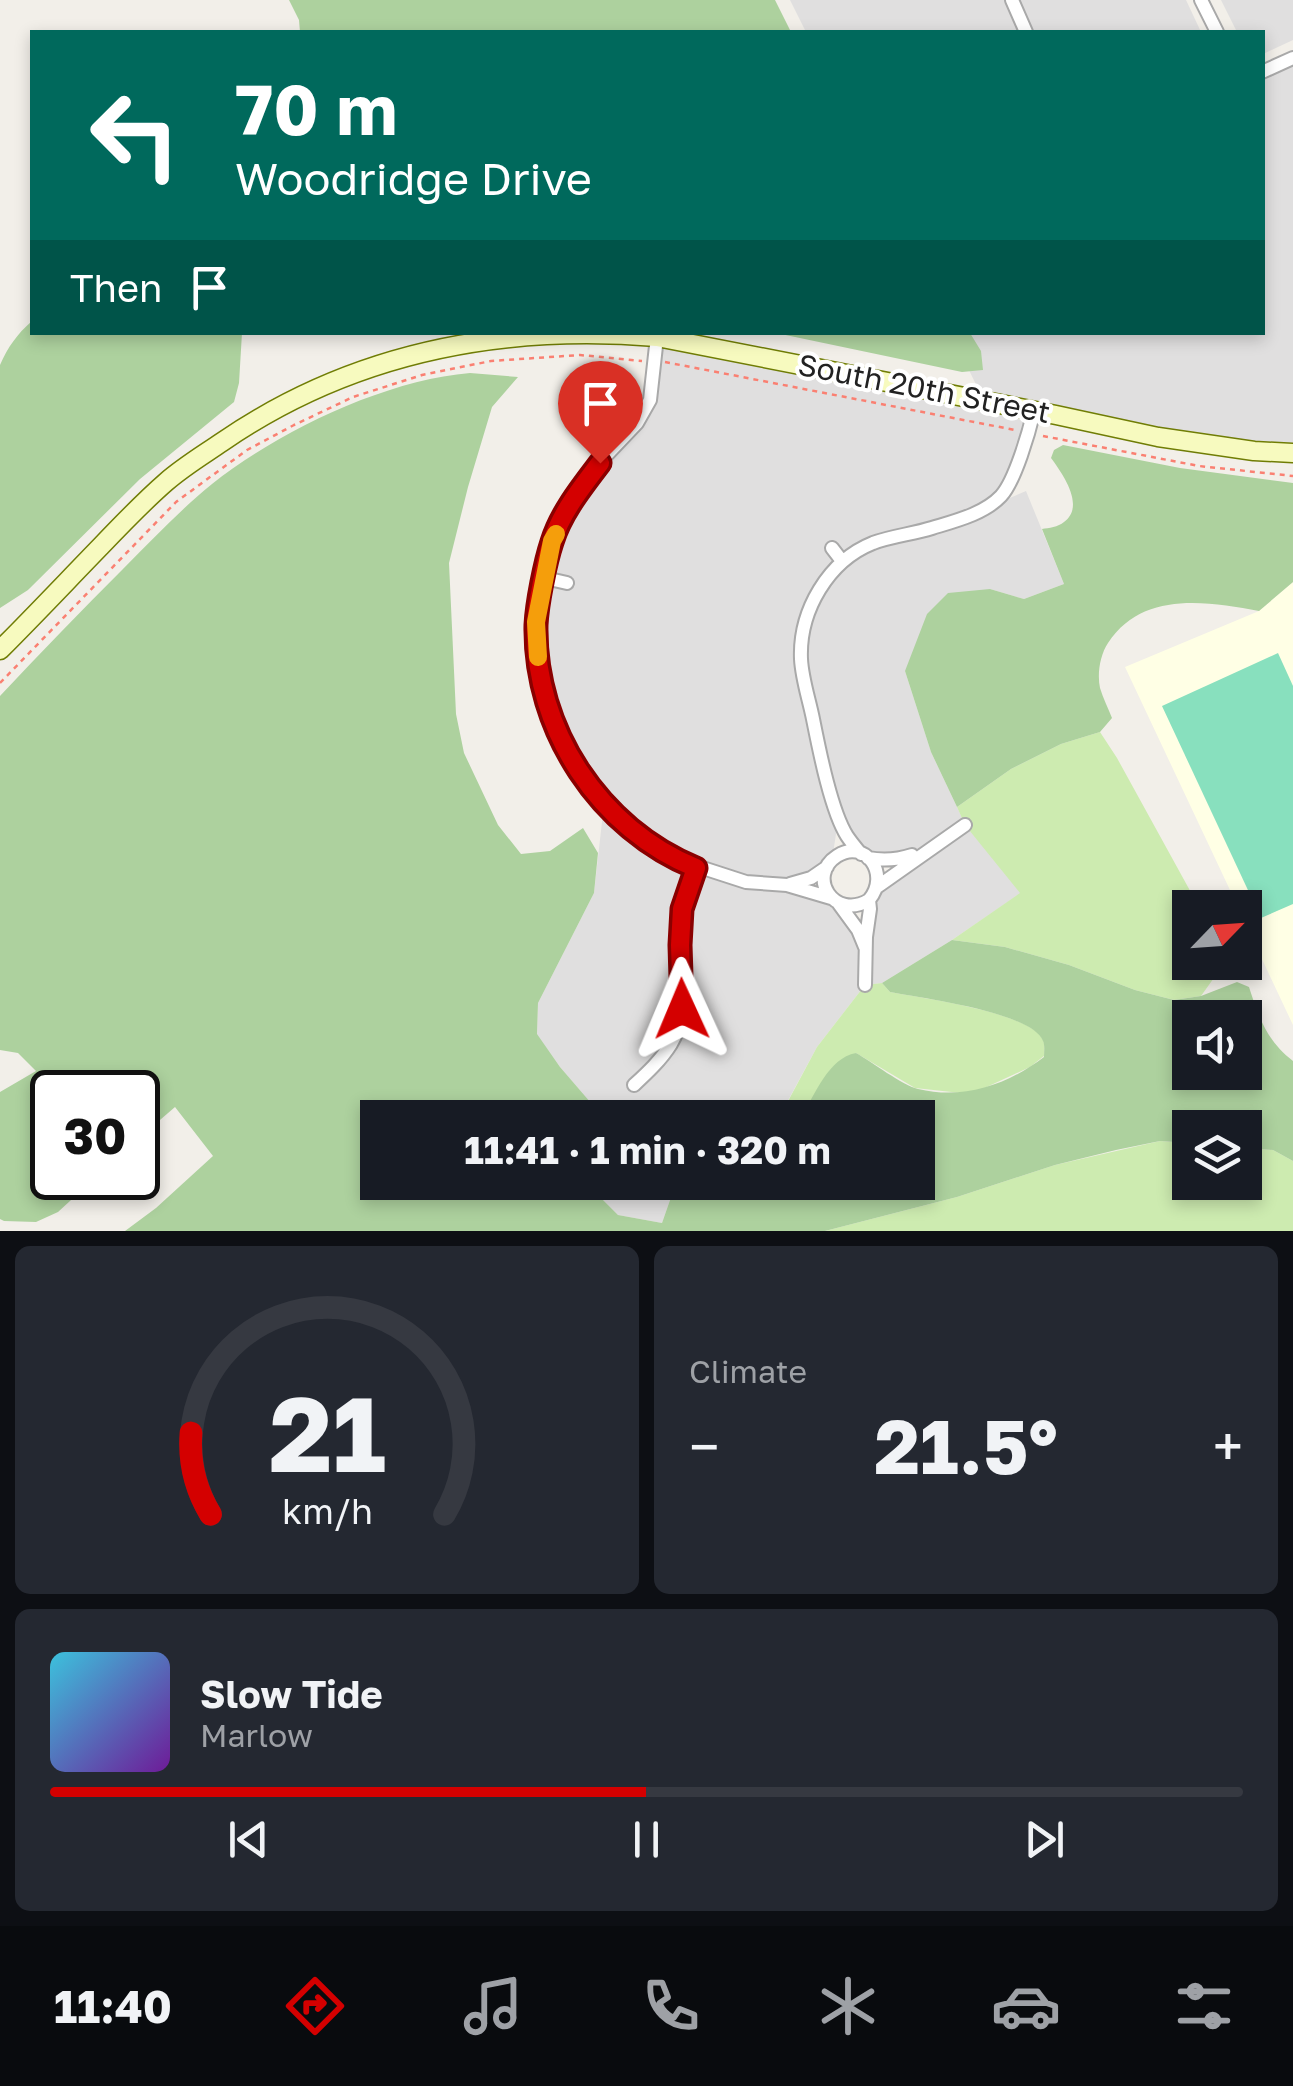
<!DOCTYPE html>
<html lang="en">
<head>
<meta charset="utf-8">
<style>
	:root { --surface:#171b24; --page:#242831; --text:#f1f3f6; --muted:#9ea1a6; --line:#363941; --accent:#d40000 }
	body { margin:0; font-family:"Golos Text",sans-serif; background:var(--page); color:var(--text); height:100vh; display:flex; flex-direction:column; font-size:38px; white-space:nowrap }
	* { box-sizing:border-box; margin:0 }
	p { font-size:32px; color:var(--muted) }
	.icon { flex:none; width:55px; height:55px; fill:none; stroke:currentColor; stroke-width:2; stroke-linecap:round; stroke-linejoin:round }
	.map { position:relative; height:1231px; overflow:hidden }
	.sheet { display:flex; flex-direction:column; gap:15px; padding:15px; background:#0d0f14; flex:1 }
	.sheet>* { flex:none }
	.guide { position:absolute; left:30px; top:30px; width:1235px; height:305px; border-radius:0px; box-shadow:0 5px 15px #0003; background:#00695c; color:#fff; overflow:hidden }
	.needle { width:65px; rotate:65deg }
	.tools { position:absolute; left:1172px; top:890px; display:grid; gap:20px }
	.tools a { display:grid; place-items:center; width:90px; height:90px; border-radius:0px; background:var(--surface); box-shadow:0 5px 15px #0003; font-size:50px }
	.speed { position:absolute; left:30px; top:1070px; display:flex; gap:20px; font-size:50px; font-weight:700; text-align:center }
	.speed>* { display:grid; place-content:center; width:130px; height:130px; border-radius:50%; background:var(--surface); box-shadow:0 5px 15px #0003; line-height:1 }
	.speed .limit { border:5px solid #111; border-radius:15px; background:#fff; color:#111 }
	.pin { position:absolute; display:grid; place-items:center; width:85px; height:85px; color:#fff; margin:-102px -42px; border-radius:50% 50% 50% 0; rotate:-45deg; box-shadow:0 0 10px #0007 }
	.pin .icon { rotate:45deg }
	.me { position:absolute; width:110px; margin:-55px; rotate:359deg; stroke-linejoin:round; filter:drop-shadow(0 0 8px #0008) }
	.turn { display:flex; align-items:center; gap:35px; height:210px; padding:0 40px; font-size:45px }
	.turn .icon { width:130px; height:130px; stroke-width:2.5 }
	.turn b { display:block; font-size:70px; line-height:85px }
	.then { display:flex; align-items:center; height:95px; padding:0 40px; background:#0003; gap:20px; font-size:38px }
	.big { font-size:75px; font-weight:700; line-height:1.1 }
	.sheet .widget { flex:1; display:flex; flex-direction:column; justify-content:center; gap:15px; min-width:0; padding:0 35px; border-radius:15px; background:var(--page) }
	.sheet .dial { align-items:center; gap:0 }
	.dial svg { height:260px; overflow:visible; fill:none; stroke:var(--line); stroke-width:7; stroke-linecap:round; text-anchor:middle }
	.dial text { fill:var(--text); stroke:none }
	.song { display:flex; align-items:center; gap:30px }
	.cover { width:120px; height:120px; border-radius:15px; background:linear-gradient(135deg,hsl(190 70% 55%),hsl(280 70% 35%)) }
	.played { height:10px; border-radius:5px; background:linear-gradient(90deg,var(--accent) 50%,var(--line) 50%) }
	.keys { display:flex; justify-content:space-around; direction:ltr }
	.heat { display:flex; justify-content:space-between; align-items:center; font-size:55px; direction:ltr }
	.sheet .tiles { flex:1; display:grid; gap:15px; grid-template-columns:1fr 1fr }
	.widget:last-child { grid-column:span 2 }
	.trip { position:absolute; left:360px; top:1100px; width:575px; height:100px; border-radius:0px; background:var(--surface); box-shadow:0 5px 15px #0003; font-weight:700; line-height:100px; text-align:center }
	.tabs { display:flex; height:160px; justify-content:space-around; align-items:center; background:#090b0e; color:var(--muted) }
	.tabs .icon { width:70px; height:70px }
	.tabs .selected { color:var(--accent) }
	.tabs b { font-size:45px; color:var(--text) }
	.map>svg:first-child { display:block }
	.residential { fill:#e0dfdf; fill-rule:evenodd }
	.education { fill:#ffffe5 }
	.grass { fill:#cdebb0 }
	.forest { fill:#add19e; fill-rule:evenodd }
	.pitch { fill:#88e0be }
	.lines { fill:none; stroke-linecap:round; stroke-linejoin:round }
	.minor-casing { stroke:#a9a9a9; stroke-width:16 }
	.secondary-casing { stroke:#707d05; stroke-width:21 }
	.path { stroke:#fa8072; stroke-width:2.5; stroke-dasharray:5 5; stroke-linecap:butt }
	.minor { stroke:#fff; stroke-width:12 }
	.secondary { stroke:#f7fabf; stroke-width:18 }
	.route-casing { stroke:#8a0000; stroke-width:25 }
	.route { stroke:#d40000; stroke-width:18 }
	.slow { stroke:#f59e0b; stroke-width:18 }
	.labels { text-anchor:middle; stroke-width:8; stroke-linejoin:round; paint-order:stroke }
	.street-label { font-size:30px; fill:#222; stroke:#fff }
</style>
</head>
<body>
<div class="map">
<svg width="1293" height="1231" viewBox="0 0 1293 1231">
	<rect width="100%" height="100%" fill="#f2efe9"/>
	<!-- residential -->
	<path class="residential" d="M790,0H1186L1201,32H806Z
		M1221,0H1293V40L1263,54L1262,32H1237Z
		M1293,56V453L1034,411L1009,484L979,511L1026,491L1064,584L1024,599L990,589L905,671L931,752L965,824L1021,893L952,940L882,983L865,985L817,1047L779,1117H602L560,1067L537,1035L538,1003L594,893L604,804L563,746L537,655L552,541L570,503L650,400L657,337L984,401L951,333L1262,332L1263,67ZM836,814L868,858L921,853L877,887L865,946L838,903L790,884L832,860L836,834Z
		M590,1182L676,1183L662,1223L618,1215L589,1186Z"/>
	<!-- education -->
	<path class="education" d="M1293,582V1025L1245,923V908L1238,907L1125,667L1259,611Z"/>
	<!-- grass -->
	<path class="grass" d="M1100,732L1117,758L1199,907L1190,908V962L1219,963L1216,975L1201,996L1174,1000L1135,990L1069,965L1005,947L952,940L1020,893L965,825L957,807L1011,769L1061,744Z
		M882,983L890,992C920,998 1031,1012 1043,1040C1045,1044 1044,1052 1044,1056L1030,1067L978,1091L961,1093L915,1088L856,1053L830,1070L801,1117L779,1118L817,1047L865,985Z
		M1160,1141L1190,1143V1182H1245V1148L1273,1150L1293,1161V1231H825L957,1197L1055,1165Z"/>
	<!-- forest -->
	<path class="forest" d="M289,0H775L791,32H300L299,20Z
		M32,321V332L242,333L239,383L234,402L140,479L28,590L0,608V365C8,347 17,334 32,321Z
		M776,333H970L981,351L983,370L962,372Z
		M470,373L518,377L492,407L468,487L449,563L456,714L464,753L498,825L521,854L550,851L583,828L598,853L594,893L538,1003L537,1034L560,1067L603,1117L378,1118V1182L590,1183L589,1186L618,1215L662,1223L676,1183L918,1182V1118L801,1117C815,1095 828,1058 856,1053C872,1062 902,1085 918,1089C964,1100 1007,1085 1044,1057C1044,1052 1045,1045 1043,1041C1032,1012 920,998 890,992L882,983L952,940L1005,947L1069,965L1135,990L1174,1000L1201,996L1237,982L1249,987C1259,1018 1267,1041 1293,1061V1161L1273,1150L1245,1148V1128H1190V1143L1160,1141L1116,1150L1055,1165L957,1197L825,1231H125L156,1208L213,1156L175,1107L138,1139V1092H52V1178H95L58,1212L36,1222L4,1221L0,1219V1092L36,1071L18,1053L0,1050V696C40,653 81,611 123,569C152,540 180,510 212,484C279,431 385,380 470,373ZM1190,1018H1245V1072H1190Z
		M1063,445L1180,468L1293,483V582L1259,611C1206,601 1142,591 1108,643C1100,655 1097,674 1100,688C1103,698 1108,708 1112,718L1100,732L1061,744L1011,769L957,807L931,752L905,671L927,614L948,593L990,589L1024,599L1064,584L1042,529C1049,528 1058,527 1064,522C1086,506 1062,473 1051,458L1054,450Z"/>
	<!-- pitch -->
	<path class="pitch" d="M1278,653L1293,686V904L1261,918L1162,706Z"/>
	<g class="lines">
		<!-- minor casing -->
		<g class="minor-casing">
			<path id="minor" d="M1012,0L1026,32
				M1201,0L1217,32
				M1262,72L1293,58
				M657,337L650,400L637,423L599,463L570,503L552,541L536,622L537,655L548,712L563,746L583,777L604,803L635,834L672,858L746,882L787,885L831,898
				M832,548L842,561
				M545,578L567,583
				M861,854C856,848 851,842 847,836C831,811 819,749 813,719C809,699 802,679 801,659C799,611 828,561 873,543C892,536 913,534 932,528C955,521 984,514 1001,496C1015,481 1029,432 1034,411
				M868,858C884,861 897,860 912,855
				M790,884L811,878L827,867
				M877,887L965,825
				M839,904L858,930L865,947
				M865,985L866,937L870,909L869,900C891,874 865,838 837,856C806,876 834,921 869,900
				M634,1085C647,1073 661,1060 671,1044C694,1005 676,955 682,913C684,898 691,882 696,868"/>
		</g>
		<!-- secondary casing -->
		<g class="secondary-casing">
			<path id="secondary" d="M0,650C34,616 67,581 101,546C122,524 143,502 166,482C183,467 203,455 222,442C353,352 500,324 657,337L1056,415L1158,437L1254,451L1293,453"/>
		</g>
		<!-- path -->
		<path class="path" d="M665,362L1015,430
			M1043,436L1199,466L1293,476
			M0,683L176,502L247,450L294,425L353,397L422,375L491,361L580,355L642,361"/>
		<!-- minor -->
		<use href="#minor" class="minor"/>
		<!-- secondary -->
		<use href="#secondary" class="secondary"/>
	</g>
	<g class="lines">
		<!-- route casing -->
		<g class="route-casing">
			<path id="route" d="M600,463C581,488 561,513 552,542C545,563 537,604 536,625C534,730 600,829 696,868L682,909L680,945L682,1009"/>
		</g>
		<!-- route -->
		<use href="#route" class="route"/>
		<!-- slow -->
		<path class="slow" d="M538,657L536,622L552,541L556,534"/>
	</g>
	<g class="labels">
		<!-- street labels -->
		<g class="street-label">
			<text transform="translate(924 389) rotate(11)" y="10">South 20th Street</text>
		</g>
	</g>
</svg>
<div class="tools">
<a><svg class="needle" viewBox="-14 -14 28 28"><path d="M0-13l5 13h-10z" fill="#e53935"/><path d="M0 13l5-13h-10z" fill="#9ea1a6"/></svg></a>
<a><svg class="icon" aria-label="sound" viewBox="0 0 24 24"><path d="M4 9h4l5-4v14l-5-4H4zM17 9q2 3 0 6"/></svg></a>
<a><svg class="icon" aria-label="layers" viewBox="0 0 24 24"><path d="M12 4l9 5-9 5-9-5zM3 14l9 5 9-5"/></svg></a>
</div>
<div class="speed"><div class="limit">30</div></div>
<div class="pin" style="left:600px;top:463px;background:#d93025"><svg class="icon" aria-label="arrive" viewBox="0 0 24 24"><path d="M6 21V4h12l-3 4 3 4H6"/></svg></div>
<svg class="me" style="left:682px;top:1009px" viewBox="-20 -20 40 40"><path d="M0-17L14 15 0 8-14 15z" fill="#d40000" stroke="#fff" stroke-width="4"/></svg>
<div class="trip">11:41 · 1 min · 320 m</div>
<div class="guide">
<div class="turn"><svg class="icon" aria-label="left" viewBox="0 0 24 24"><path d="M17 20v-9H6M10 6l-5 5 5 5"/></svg><div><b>70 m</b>Woodridge Drive</div></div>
<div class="then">Then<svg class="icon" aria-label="arrive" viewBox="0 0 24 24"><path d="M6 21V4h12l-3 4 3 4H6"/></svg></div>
</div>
</div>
<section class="sheet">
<div class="tiles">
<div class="widget dial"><svg viewBox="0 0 100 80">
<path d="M14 69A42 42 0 1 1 86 69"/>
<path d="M14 69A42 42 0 0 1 8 44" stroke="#d40000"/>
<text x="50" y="56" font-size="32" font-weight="700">21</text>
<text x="50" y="72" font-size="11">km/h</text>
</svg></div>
<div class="widget"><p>Climate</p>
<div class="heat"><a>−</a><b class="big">21.5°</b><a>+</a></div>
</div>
<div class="widget">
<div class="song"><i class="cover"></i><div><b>Slow Tide</b><p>Marlow</p></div></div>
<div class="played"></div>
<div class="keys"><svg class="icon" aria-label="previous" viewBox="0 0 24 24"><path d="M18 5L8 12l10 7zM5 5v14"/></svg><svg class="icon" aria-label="pause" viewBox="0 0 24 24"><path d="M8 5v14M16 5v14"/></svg><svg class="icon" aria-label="next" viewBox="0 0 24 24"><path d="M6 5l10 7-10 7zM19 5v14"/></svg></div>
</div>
</div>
</section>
<nav class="tabs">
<b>11:40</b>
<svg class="icon selected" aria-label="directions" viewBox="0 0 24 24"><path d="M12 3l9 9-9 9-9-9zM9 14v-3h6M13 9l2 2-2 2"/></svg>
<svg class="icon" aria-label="music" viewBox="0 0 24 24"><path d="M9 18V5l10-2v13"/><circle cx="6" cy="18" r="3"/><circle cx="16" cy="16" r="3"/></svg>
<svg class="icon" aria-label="phone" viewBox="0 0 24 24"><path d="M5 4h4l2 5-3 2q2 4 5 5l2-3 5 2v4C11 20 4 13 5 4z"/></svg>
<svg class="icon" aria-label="climate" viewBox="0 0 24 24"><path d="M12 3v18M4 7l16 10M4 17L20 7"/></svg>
<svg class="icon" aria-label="car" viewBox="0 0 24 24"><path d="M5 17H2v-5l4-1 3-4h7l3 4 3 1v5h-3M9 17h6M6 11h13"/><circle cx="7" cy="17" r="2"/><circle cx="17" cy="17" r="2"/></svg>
<svg class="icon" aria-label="filters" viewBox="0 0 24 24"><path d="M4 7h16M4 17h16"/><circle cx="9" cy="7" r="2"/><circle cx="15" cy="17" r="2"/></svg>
</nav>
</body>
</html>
